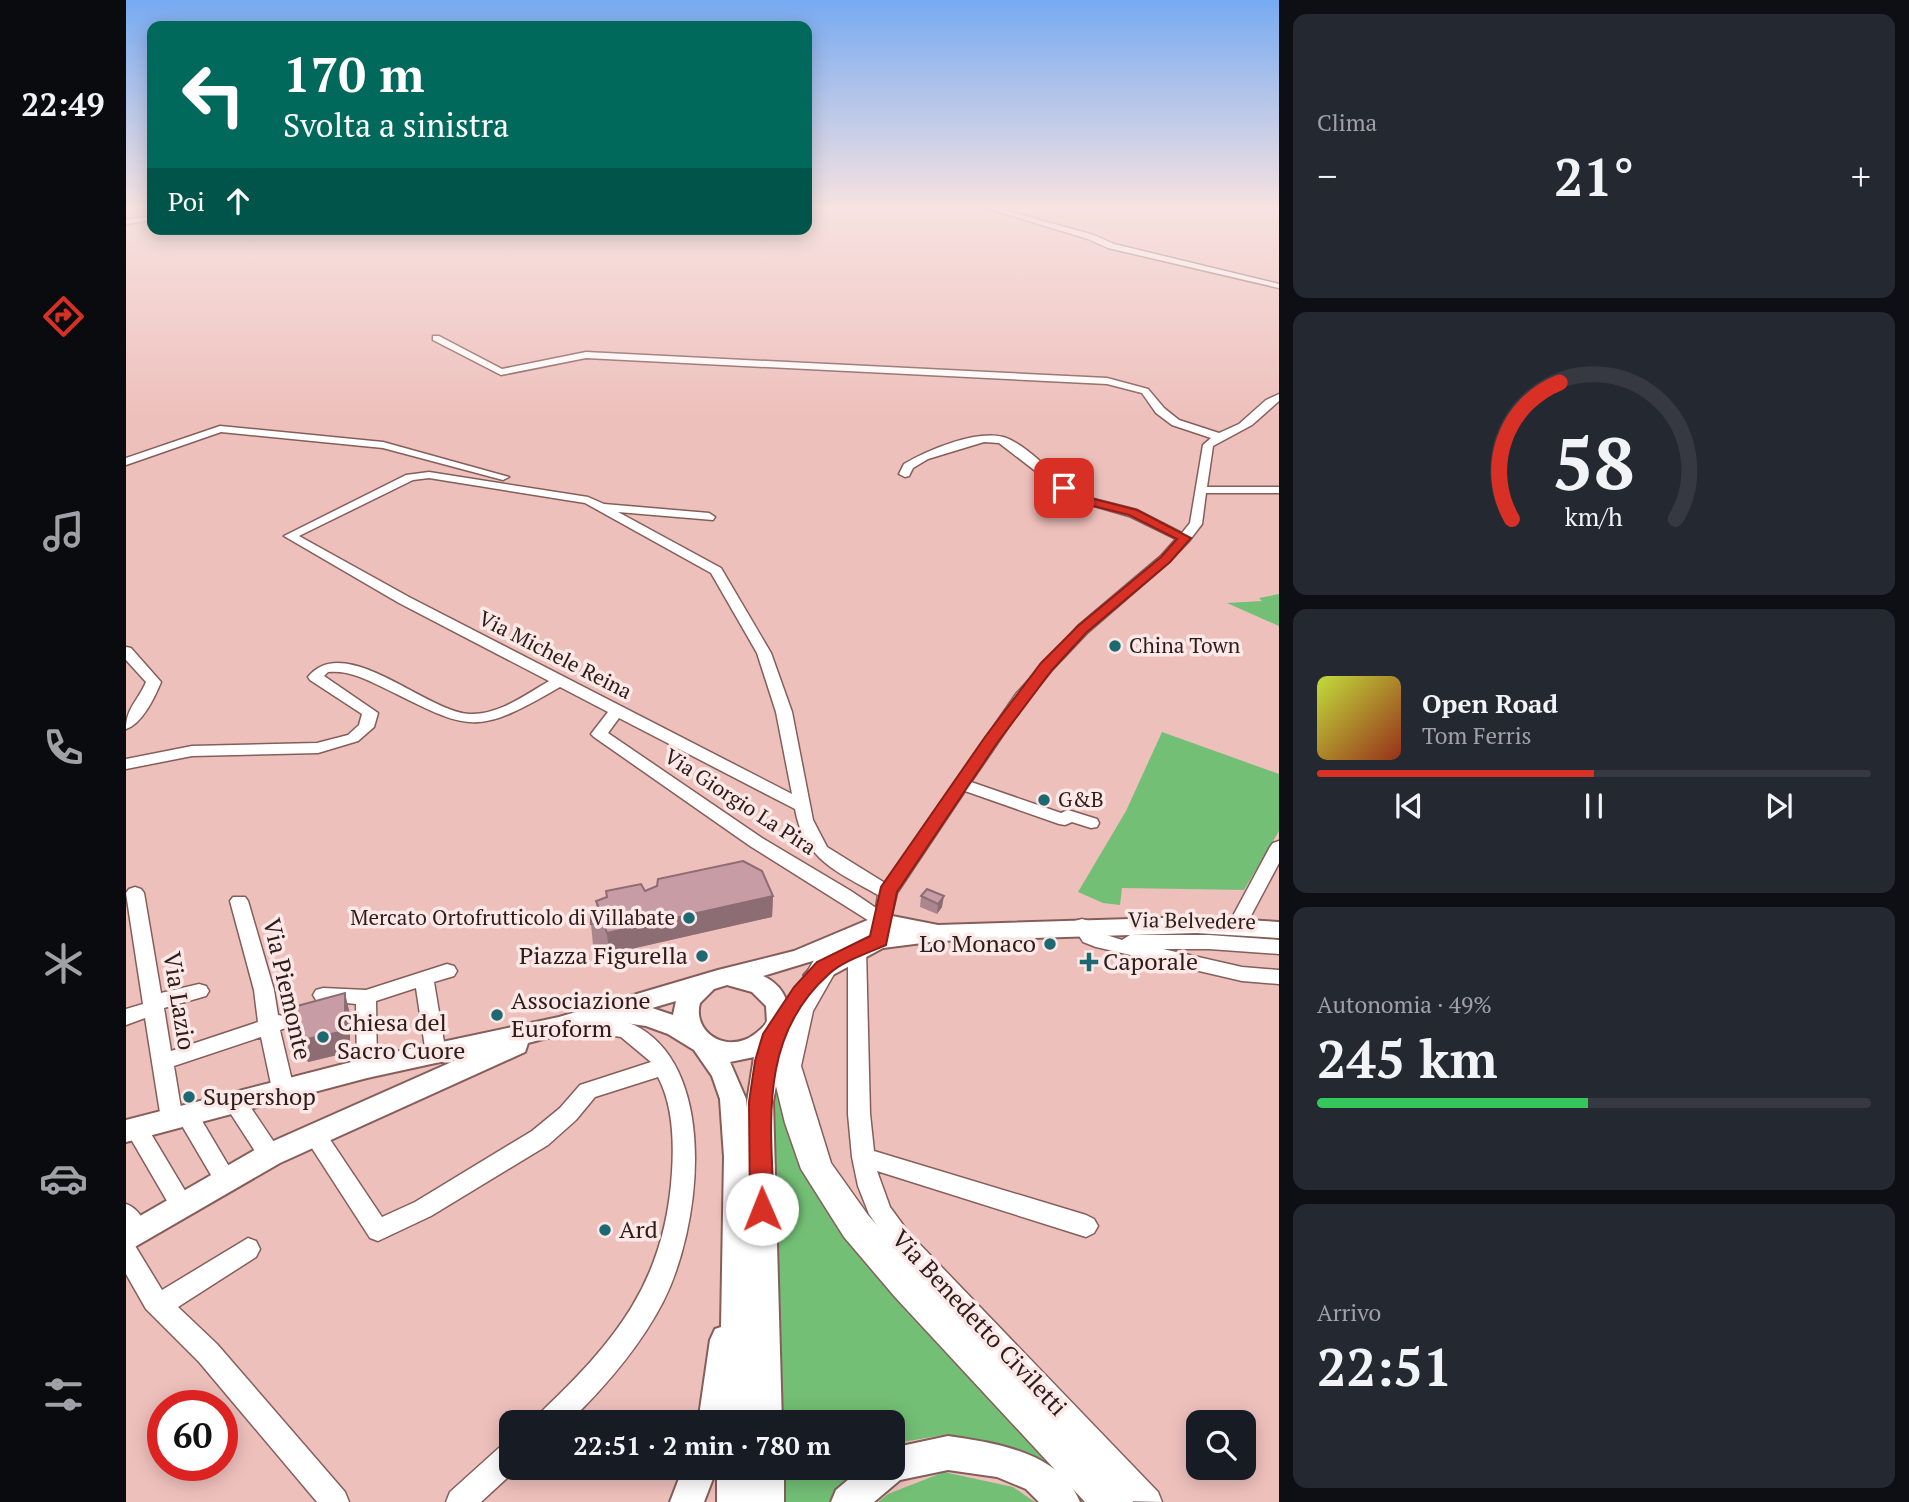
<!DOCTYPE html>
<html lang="it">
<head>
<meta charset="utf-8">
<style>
	:root { --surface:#171b24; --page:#242831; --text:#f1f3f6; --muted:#9ea1a6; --line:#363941; --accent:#d93025 }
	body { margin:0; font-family:"PT Serif",serif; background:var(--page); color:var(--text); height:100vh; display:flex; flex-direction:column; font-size:26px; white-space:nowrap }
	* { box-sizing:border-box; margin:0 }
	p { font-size:23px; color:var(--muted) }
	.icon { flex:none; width:38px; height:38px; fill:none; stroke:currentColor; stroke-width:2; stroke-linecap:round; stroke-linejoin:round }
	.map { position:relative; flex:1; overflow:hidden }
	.drawer { display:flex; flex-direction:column; gap:14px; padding:14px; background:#0d0f14; width:630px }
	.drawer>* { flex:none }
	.guide { position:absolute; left:21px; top:21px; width:665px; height:214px; border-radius:14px; box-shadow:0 4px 18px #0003; background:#00695c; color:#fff; overflow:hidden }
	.fabs { position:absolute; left:1060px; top:1410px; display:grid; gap:14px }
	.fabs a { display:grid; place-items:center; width:70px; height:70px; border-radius:14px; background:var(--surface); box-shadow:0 4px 18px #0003; font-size:35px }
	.speed { position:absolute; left:21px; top:1390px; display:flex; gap:14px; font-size:35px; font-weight:700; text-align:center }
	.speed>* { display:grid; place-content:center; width:91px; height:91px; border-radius:50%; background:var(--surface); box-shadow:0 4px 18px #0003; line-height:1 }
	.speed .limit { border:10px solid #d22; background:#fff; color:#111 }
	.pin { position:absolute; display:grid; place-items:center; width:60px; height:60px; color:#fff; margin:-30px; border-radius:14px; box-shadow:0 4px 10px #0006 }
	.me { position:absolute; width:77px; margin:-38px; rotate:359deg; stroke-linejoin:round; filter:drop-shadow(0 0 5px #0008) }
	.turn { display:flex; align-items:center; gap:24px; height:147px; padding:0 21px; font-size:32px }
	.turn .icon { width:91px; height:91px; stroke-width:2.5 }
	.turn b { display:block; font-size:49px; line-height:60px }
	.then { display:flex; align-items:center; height:66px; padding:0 21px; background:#0003; gap:14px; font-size:26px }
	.big { font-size:52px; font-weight:700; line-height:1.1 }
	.drawer .widget { flex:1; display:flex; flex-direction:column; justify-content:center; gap:10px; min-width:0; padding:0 24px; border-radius:14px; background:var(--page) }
	.drawer .dial { align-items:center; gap:0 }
	.dial svg { height:182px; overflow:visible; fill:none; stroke:var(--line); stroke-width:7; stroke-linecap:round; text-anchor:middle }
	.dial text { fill:var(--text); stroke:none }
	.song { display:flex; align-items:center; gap:21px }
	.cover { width:84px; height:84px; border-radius:10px; background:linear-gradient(135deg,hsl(70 70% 55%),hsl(10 70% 35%)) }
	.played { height:7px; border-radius:4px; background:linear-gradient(90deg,var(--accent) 50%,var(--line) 50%) }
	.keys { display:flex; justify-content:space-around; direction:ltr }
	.heat { display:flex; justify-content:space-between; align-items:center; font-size:38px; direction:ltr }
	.charge { height:10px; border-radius:5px; background:linear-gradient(90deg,#34c759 49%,var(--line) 0) }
	.trip { position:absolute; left:373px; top:1410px; width:406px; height:70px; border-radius:14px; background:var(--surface); box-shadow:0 4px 18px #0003; font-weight:700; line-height:70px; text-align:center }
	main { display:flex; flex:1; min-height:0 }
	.menu { display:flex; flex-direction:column; width:126px; justify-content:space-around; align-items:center; background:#090b0e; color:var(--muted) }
	.menu .icon { width:49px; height:49px }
	.menu .active { color:var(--accent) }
	.menu b { font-size:32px; color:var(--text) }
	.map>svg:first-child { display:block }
	.green { fill:#73bf75 }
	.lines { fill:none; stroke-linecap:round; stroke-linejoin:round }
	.minor-casing { stroke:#855e5a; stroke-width:3 }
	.major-casing { stroke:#855e5a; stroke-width:4 }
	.highway-casing { stroke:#855e5a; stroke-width:3 }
	.minor { fill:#fff; fill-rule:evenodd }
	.major { fill:#fff; fill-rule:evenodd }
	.highway { fill:#fff; fill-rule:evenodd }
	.wall { fill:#ac868e }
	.shaded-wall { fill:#8c6d74 }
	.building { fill:#c89ca5; stroke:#8c6d74; stroke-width:2 }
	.route { fill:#d93025; stroke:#8d1f18; stroke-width:2 }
	.poi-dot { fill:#1e6971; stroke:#fce9e7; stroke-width:2.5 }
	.labels { text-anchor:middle; stroke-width:7; stroke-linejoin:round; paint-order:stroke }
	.poi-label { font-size:21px; fill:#2c1c1a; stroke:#fce9e7; text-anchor:start }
	.street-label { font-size:21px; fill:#2c1c1a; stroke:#fce9e7 }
	.near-poi-label { font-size:24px; fill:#2c1c1a; stroke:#fce9e7; text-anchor:start }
	.near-street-label { font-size:24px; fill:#2c1c1a; stroke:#fce9e7 }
</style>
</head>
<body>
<main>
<nav class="menu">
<b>22:49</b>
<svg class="icon active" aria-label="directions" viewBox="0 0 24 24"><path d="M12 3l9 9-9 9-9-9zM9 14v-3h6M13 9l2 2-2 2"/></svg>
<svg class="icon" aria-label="music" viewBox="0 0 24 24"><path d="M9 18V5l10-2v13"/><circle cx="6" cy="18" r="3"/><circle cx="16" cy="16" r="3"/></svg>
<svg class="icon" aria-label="phone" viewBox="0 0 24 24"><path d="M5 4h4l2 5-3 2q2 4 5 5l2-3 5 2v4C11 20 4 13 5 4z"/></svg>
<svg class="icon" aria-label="climate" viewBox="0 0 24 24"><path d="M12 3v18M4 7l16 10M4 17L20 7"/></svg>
<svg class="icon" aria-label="car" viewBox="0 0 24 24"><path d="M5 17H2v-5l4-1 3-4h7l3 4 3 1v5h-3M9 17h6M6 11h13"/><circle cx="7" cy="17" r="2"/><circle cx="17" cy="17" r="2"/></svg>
<svg class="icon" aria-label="filters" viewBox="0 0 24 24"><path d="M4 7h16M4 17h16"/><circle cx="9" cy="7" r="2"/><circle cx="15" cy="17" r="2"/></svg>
</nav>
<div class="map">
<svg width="1153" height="1502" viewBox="0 0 1153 1502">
	<rect width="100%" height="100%" fill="#eec0bc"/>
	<!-- green -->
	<path class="green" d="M1153,594V626L1101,603L1136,601L1133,598Z
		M1036,732L1153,774V831L1118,890L996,888L994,905L977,903L952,892L1000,811Z
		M652,1070L679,1161L705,1217L736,1256L968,1502H954L888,1452L823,1434L771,1443L767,1446L766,1423H653L646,1093Z
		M655,1468H739L707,1502H657Z
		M818,1472L887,1487L909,1502H752L762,1494Z"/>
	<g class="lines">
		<!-- minor casing -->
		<g class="minor-casing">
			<path id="minor" d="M853,206H863L968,235L988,244L1153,284V288L982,248L962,239Z
				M26,216V220L0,224V220Z
				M307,336H313L376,369L460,352L981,378L1022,389L1038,408L1053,420L1093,433L1113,424L1140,400L1153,394V401L1126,425L1087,446L1081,487H1153V493H1080L1076,524L1063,541L1043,562L962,632L926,670L901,700L845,782L935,813L942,810L971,819L973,823L971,827L965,828L946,822L939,825L933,824L839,791L771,893L763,927L756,929L624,846L468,737L465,734L482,712L434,687C345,739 343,729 254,686C238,678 221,670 202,672L198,676L252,713L248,727L232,741L192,753L66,756L0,769V759L66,746L191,743L222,735L233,725L236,714L184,680L182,677C218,631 300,712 344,714C373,715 399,695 423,681L273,603L158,536L280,475L303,472L462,497L478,504L583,513L589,517L587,520L492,512L595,568L645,653L666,712L687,820L701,847L759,883L890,694L952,626L1035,556L1050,539L1003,516L940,498L934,490L873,443L858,442L802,459L787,468L783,476L779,477L773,474L778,464C802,450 849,430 877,437C897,442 925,472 942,486L948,494L1011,510L1056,533L1064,523L1077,445L1085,438L1046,425L1030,413L1016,393L981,384L460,358L375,375L307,340ZM303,478L459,503L585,573L631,653L650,712L666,794L283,597L173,536L287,480ZM493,718L669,809C678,860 712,872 752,895L750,908L725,891L636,838L482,733Z
				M94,426L257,442L383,477L377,480L257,448L95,432L0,465V458Z
				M0,647L5,648L35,682C29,697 16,724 0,729C0,708 12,701 20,682L0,660Z
				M1153,841V863L1119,927L1117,932H1103L1101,927L1144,847L1147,843Z
				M9,887L15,889L18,893L35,993L73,984L80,986L83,991L80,996L38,1008L45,1051L132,1022L128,990L104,901L107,897H119L122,901L148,990L152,1015L162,1017L165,1022L162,1027L154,1030L168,1089L165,1095L157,1098L149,1095L146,1089L135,1037L48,1066L55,1108L61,1106L69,1109L111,1180L108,1187L100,1190L92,1187L55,1124L46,1128L38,1125L35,1119L19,1018L0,1025V1009L17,1004L0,893L3,889Z
				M956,919L963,921L971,932L996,940L1004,935H1083L1153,940V954L1083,949H1037L1116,967L1153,970V984L1116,981L970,947L957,942L947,926L949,921Z
				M731,942L738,944L740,949L744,1114L748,1151L960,1215L968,1219L972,1226L968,1233L960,1237L751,1171L764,1207L783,1233L1032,1492L1036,1502L999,1501L767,1249L743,1214L732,1186L726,1157L722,1114V949L724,944Z
				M321,964L328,966L331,971L328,976L308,982L320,1054L317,1060L310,1062L303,1060L300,1054L290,988L250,1001L251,1068L248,1074L241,1076L234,1074L231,1068L230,1004L190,1000L187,995L190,990L197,988L240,990Z
				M452,1015C472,1016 496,1018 514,1028C593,1075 574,1230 537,1302C513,1348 479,1387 442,1423H409L413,1414C490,1341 539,1282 546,1172C548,1141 547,1105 532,1077L469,1097L450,1120L422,1145L305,1216L252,1241L244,1238L178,1136L181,1129L189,1127L197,1129L256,1217L289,1202L406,1131L434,1108L454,1085L525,1062L495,1037L445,1029L442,1023L445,1017Z
				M109,1093L117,1096L152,1148L155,1155L152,1162L144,1165L136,1162L101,1108L98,1102L101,1096Z
				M10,1119L18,1122L64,1199L68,1206L64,1213L56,1216L48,1213L2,1134L0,1126L2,1122Z
				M0,1204C12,1208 18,1220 23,1232L19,1240L11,1243L3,1240L0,1235Z
				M122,1238L130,1241L134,1249L130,1257L52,1307L91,1344L219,1492L223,1502H191L73,1362L20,1309L0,1274V1241L8,1244L36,1290Z
				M385,1442V1468H392L355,1502H320L324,1492L375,1446Z"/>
		</g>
		<!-- major casing -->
		<g class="major-casing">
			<path id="major" d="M756,914L812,925L1070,917L1153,922V938L1070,933L812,941L757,948L690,984L682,981L678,975L693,959L637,976C659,986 661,1002 668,1022L659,1037L647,1102L656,1423H572L584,1340L589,1329L595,1327L598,1157L594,1099L586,1076L568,1050L542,1034L520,1026L485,1021L402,1043L399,1052L154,1163L0,1252V1224L134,1147L337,1057L241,1078L0,1142V1120L241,1058L433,1017L592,970L668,951ZM601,985L626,992L640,1006L641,1023C634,1030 627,1037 618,1040C593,1049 567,1029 574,1003L588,989ZM550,1001L547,1015L526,1008ZM628,1057L621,1102V1108L620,1099L604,1062Z
				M822,1436C869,1443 934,1452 954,1502H913L900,1489L871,1477L822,1470L774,1480L748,1502H705L710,1490L736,1468H766V1448Z
				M557,1468H591L578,1502H544Z
				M591,1468H658V1502H591Z"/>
		</g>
		<!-- highway casing -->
		<g class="highway-casing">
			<path id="highway" d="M698,957L708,960L712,967L687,1011L675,1066L705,1163L742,1215L793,1273L1001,1488L1007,1502H959L769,1297L718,1237L675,1169L659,1123L636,1029L641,1021L651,1018L657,1020L659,1011L688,960Z"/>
		</g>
		<!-- minor -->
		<use href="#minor" class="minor"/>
		<!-- major -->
		<use href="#major" class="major"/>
		<!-- highway -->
		<use href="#highway" class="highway"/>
	</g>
	<!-- wall -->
	<path class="wall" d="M801,889L816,907L811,914L794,907L795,896Z
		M480,891H519L647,896L646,917L483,954L479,945H467L465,924L471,914L470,901L480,898Z
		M159,1006H171L224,1014V1052L182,1062L165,1027Z"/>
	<!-- shaded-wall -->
	<path class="shaded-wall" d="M647,896L646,917L483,954L481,933Z
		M818,896L816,907L811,914L812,904Z
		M219,993L224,1014V1052L182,1062L176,1040Z"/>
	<!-- building -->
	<path class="building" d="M617,861L636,871L647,896L481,933L478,924H465V915L475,913L470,901L481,897L480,891L515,884L519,891L531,886L532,879Z
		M801,889L818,896L812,904L795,896Z
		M219,993V1031L176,1040L159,1006L169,1002L171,1006Z"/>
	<!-- sky -->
	<linearGradient id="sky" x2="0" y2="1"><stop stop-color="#77aaf1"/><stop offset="0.5" stop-color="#f7e3e1"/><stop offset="1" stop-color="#f7e3e1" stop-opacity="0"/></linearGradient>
	<rect width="1153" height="416" fill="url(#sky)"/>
	<!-- route -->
	<path class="route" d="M934,485H942L948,494L1011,510L1065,538L1044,562L961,632L926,670L871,743L771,892L760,945C742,953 717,961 703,974C632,1037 645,1124 648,1209L644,1216L636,1220L628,1216L624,1209L623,1102L629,1061L637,1034L668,987L691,962L744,936L755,887L859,737L915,663L952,626L1035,557L1051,539L1003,515L940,499L932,488Z"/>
	<!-- markers -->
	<g class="poi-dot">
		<circle cx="989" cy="646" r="7"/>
		<circle cx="918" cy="800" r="7"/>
		<circle cx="563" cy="918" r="7"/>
		<circle cx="924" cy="944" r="7"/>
		<circle cx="576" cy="956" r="7"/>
		<path d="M959.5 951.5h7v7h7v7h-7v7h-7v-7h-7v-7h7z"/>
		<circle cx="371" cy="1015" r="7"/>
		<circle cx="197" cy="1037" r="7"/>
		<circle cx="63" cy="1097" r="7"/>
		<circle cx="479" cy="1230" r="7"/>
	</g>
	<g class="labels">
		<!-- poi labels -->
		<g class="poi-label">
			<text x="1003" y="653">China Town</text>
			<text x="932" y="807">G&amp;B</text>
			<text x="549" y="925" text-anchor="end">Mercato Ortofrutticolo di Villabate</text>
		</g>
		<!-- street labels -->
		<g class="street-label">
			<text transform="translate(429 655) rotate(27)" y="7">Via Michele Reina</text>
			<text transform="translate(614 802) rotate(33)" y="7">Via Giorgio La Pira</text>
			<text transform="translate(1066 921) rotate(1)" y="7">Via Belvedere</text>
		</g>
		<!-- near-poi labels -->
		<g class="near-poi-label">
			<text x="910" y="952" text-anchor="end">Lo Monaco</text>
			<text x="562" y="964" text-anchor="end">Piazza Figurella</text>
			<text x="977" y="970">Caporale</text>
			<text x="385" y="1009">Associazione<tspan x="385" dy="28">Euroform</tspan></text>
			<text x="211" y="1031">Chiesa del<tspan x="211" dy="28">Sacro Cuore</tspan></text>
			<text x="77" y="1105">Supershop</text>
			<text x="493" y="1238">Ard</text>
		</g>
		<!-- near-street labels -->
		<g class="near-street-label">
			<text transform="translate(161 989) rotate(77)" y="8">Via Piemonte</text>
			<text transform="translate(53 1001) rotate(81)" y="8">Via Lazio</text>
			<text transform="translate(853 1323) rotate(47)" y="8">Via Benedetto Civiletti</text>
		</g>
	</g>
</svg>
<div class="fabs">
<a><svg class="icon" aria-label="search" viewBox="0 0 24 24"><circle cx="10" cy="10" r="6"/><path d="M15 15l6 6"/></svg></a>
</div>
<div class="speed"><div class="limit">60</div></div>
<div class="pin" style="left:938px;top:488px;background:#d93025"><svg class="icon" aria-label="arrive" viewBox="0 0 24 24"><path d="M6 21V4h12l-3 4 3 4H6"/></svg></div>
<svg class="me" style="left:636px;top:1209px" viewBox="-20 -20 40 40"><circle r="19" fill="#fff"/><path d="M0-13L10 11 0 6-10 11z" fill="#d93025"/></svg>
<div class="trip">22:51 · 2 min · 780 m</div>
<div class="guide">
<div class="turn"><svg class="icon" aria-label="left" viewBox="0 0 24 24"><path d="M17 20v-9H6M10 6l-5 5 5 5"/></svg><div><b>170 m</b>Svolta a sinistra</div></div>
<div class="then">Poi<svg class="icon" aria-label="ahead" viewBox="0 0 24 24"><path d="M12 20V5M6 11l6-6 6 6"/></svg></div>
</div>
</div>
<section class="drawer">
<div class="widget"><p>Clima</p>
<div class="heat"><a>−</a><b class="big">21°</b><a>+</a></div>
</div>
<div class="widget dial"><svg viewBox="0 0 100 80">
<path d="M14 69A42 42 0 1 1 86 69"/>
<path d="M14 69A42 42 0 0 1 35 9" stroke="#d93025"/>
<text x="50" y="56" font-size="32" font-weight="700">58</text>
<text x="50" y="72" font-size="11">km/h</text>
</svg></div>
<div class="widget">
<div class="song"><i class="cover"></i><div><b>Open Road</b><p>Tom Ferris</p></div></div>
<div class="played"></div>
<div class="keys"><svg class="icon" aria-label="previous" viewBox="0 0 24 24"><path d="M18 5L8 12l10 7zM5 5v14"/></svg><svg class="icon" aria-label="pause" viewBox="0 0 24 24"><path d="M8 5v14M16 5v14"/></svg><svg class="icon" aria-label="next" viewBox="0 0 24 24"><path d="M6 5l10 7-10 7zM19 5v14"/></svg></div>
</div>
<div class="widget"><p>Autonomia · 49%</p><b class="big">245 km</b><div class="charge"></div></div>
<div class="widget"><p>Arrivo</p><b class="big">22:51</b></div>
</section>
</main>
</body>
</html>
